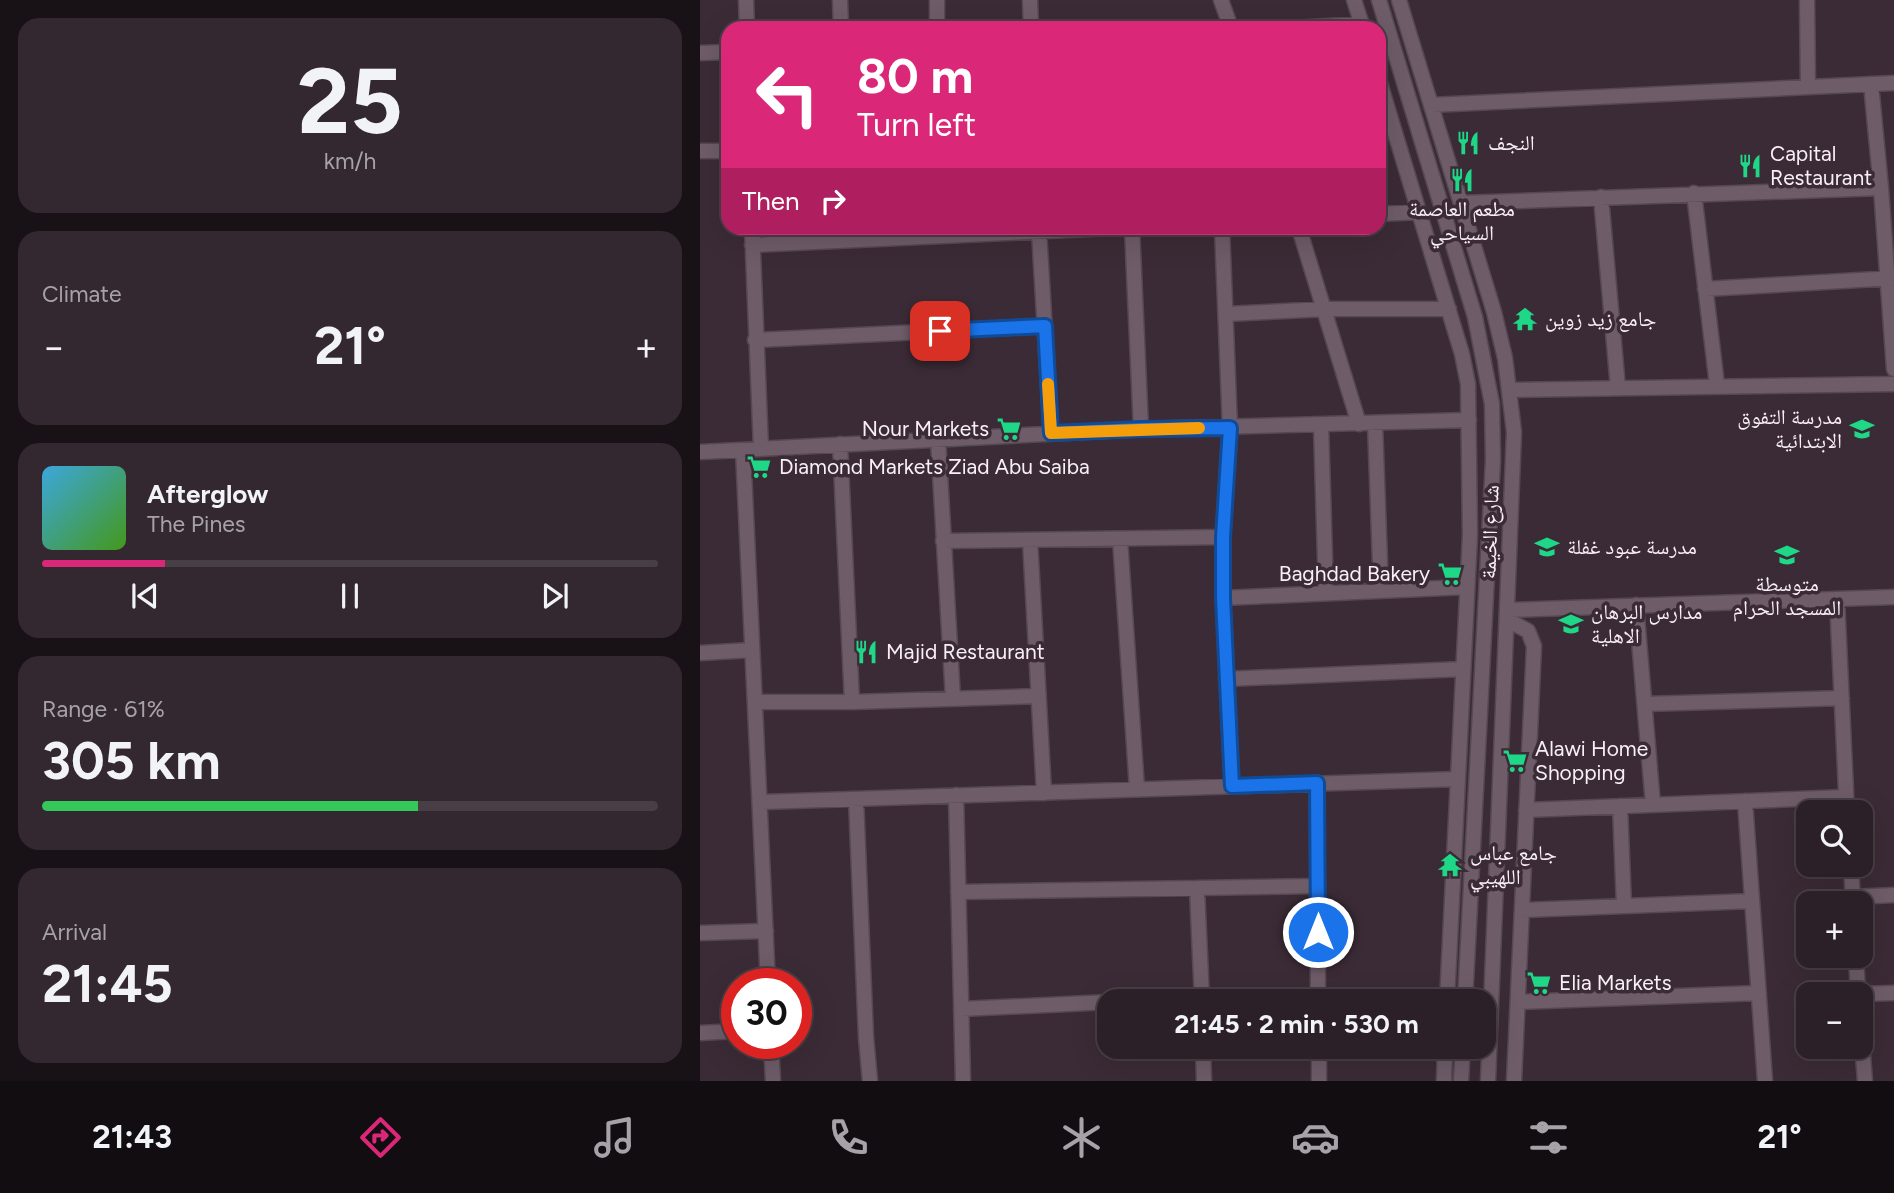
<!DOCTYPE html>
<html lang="en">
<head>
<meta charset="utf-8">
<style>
	:root { --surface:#2c2028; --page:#342830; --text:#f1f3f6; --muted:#a6a3a8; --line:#483e45; --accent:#db2777 }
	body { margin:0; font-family:Figtree,"Noto Naskh Arabic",sans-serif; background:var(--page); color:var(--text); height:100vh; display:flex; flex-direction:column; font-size:26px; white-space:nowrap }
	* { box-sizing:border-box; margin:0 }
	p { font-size:23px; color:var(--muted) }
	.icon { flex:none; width:38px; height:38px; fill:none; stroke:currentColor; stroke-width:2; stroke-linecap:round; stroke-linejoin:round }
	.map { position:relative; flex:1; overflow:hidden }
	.side { display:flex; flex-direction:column; gap:18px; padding:18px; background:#181216; width:700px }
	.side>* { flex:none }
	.top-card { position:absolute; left:21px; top:21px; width:665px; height:214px; border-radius:21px; box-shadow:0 7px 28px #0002,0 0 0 2px var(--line); background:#db2777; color:#fff; overflow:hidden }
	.controls { position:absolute; left:1096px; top:800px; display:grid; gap:14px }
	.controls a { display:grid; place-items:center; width:77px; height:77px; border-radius:14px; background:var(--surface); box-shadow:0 7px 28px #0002,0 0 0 2px var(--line); font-size:35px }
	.speed { position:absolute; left:21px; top:968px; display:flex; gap:14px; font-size:35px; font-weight:700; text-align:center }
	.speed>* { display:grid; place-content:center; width:91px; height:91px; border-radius:50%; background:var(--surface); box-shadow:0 7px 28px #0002,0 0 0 2px var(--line); line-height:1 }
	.speed .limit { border:10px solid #d22; background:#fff; color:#111 }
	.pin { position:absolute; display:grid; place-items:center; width:60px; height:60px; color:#fff; margin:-30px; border-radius:14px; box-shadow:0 4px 10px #0006 }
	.me { position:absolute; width:77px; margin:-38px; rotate:0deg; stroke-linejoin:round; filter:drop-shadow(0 0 5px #0008) }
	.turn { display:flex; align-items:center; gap:24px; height:147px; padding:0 21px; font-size:32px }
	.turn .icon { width:91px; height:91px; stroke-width:2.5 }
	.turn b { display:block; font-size:49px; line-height:60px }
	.then { display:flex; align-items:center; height:66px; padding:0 21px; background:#0003; gap:14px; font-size:26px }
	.big { font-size:52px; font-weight:700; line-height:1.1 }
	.side .card { flex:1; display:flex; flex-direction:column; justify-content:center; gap:10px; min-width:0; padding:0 24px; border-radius:21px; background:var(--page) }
	.side .dial { align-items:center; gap:0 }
	.dial b { font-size:91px; line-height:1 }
	.song { display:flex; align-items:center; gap:21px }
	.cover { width:84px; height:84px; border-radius:10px; background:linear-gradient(135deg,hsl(200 70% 55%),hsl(100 70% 35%)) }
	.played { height:7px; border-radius:4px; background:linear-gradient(90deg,var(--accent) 20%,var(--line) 20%) }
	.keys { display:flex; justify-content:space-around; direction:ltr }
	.heat { display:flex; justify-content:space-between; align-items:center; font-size:38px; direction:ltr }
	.charge { height:10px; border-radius:5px; background:linear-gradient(90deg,#34c759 61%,var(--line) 0) }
	.trip { position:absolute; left:397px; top:989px; width:399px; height:70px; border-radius:21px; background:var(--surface); box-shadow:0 7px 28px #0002,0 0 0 2px var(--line); font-weight:700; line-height:70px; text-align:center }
	.dock { display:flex; height:112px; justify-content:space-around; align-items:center; background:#120d10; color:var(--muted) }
	.dock .icon { width:49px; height:49px }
	.dock .on { color:var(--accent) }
	.dock b { font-size:32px; color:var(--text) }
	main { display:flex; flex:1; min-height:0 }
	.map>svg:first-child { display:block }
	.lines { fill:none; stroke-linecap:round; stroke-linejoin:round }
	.minor-casing { stroke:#554851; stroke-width:17 }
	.minor { stroke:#6e5c69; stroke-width:14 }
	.route-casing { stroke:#114b97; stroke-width:18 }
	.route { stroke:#1a73e8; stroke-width:12 }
	.slow { stroke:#f59e0b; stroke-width:12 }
	.labels { text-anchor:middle; stroke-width:7; stroke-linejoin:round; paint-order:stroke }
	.poi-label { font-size:21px; fill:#f9eff6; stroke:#3b2b36; text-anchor:start }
	.street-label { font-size:21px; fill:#f9eff6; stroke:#3b2b36 }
</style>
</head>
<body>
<main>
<section class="side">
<div class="card dial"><b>25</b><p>km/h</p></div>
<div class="card"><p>Climate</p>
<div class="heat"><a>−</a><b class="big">21°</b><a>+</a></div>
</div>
<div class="card">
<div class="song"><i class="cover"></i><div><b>Afterglow</b><p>The Pines</p></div></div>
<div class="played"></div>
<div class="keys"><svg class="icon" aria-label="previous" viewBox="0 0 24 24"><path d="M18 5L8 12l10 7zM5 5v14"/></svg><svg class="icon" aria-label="pause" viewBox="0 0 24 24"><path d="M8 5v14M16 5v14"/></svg><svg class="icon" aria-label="next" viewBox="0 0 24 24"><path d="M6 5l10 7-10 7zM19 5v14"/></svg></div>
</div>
<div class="card"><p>Range · 61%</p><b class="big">305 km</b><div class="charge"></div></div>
<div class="card"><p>Arrival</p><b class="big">21:45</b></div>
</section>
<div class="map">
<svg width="1194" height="1081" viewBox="0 0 1194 1081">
	<rect width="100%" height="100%" fill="#3b2b36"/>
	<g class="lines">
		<!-- minor casing -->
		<g class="minor-casing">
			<path id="minor" d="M46,0L47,28
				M140,0L141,28
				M237,0V28
				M330,0L331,28
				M521,0L531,28
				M654,0L663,28
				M679,0L775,317L792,404L793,460L765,1001
				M699,0L794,312L805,358L814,432L788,1081
				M1107,0L1108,87
				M594,28L662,24
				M0,53L28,52
				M679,80L762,354L768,384L770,535L747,1001
				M1171,84L1181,188L1194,369
				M731,105L1194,83
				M0,151H28
				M994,193L1017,385
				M901,197L918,388
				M761,203L1181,188
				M679,214L719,212
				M52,228L61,449
				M432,228L441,429
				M522,228L530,428L523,537V598L532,786
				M599,228L659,424
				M339,231L351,433
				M52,245L410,228
				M1005,289L1194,278
				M526,314L626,309H749
				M55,340L345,326
				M810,390L1194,384
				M675,423L681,591
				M621,425L626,593
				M238,439L253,699
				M140,444L152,702
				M43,450L68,984
				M0,452L441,429L769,420
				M420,539L437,789
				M330,540L344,793
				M243,541L523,537
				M523,598L766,587
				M1137,599L1147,812
				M936,605L953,805
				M808,610L1194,597
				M808,620L828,631L834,646L814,1081
				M0,653L52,650
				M526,679L763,669
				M55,702H152L338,696
				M945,704L1142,698
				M617,783L618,1001
				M256,795L263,1081
				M156,799L166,1037L170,1081
				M1045,801L1065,1081
				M60,802L757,779
				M920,806L924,906
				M826,810L1146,797
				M1151,864L1153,903
				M497,888L502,1001
				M258,892L618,886
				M1153,897L1194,895
				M822,910L1052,901
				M0,933L66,931
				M1156,956L1158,994
				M1160,994L1194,993
				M430,1001L502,998
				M818,1002L1059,993
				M261,1009L410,1002
				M1160,1018L1165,1081
				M0,1033L37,1031
				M71,1043L73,1081
				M503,1046L504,1081
				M619,1046V1081
				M744,1081L745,1046
				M761,1081L763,1046"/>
		</g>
		<!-- minor -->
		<use href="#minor" class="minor"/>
	</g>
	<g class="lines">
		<!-- route casing -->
		<g class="route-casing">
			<path id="route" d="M240,331L345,326L351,433L441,429L530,428L523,537V598L532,786L617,783L618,932"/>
		</g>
		<!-- route -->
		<use href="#route" class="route"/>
		<!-- slow -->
		<path class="slow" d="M348,384L351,433L499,428"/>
	</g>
	<!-- icons -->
	<defs>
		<g id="restaurant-bare" transform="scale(1.89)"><path d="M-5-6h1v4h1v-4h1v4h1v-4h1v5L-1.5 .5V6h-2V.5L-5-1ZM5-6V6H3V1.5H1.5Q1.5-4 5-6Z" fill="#1ed888" stroke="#3b2b36" stroke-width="2.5" paint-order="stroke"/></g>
		<g id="temple-bare" transform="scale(1.89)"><path d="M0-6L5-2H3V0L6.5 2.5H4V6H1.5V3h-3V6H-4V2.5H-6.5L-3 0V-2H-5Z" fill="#1ed888" stroke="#3b2b36" stroke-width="2.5" paint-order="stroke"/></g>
		<g id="supermarket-bare" transform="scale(1.89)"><path d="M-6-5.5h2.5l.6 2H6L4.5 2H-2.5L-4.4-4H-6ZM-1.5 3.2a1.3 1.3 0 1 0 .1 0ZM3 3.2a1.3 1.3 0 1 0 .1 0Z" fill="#1ed888" stroke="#3b2b36" stroke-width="2.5" paint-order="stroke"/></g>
		<g id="school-bare" transform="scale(1.89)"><path d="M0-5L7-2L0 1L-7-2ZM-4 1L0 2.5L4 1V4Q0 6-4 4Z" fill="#1ed888" stroke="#3b2b36" stroke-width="2.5" paint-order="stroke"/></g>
	</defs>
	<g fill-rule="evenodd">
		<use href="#restaurant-bare" x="768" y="143"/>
		<use href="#restaurant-bare" x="1050" y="166"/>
		<use href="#restaurant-bare" x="762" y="180"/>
		<use href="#temple-bare" x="825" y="319"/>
		<use href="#supermarket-bare" x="309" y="429"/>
		<use href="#school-bare" x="1162" y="429"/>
		<use href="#supermarket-bare" x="59" y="467"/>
		<use href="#school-bare" x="847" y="547"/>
		<use href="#school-bare" x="1087" y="555"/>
		<use href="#supermarket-bare" x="750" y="574"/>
		<use href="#school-bare" x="871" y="624"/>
		<use href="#restaurant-bare" x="166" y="652"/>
		<use href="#supermarket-bare" x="815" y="761"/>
		<use href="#temple-bare" x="750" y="865"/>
		<use href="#supermarket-bare" x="839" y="983"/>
	</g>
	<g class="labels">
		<!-- poi labels -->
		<g class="poi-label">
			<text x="788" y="150">النجف</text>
			<text x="1070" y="161">Capital<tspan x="1070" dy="24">Restaurant</tspan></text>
			<text x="762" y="216" text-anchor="middle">مطعم العاصمة<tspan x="762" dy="24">السياحي</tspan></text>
			<text x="845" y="326">جامع زيد زوين</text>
			<text x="1142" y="424" text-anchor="end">مدرسة التفوق<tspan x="1142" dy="24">الابتدائية</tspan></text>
			<text x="289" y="436" text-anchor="end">Nour Markets</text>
			<text x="79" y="474">Diamond Markets Ziad Abu Saiba</text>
			<text x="867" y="554">مدرسة عبود غفلة</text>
			<text x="730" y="581" text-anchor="end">Baghdad Bakery</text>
			<text x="1087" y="591" text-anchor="middle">متوسطة<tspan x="1087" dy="24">المسجد الحرام</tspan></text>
			<text x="891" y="619">مدارس البرهان<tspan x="891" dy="24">الاهلية</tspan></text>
			<text x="186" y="659">Majid Restaurant</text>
			<text x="835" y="756">Alawi Home<tspan x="835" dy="24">Shopping</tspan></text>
			<text x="770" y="860">جامع عباس<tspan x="770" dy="24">اللهيبي</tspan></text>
			<text x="859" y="990">Elia Markets</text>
		</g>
		<!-- street labels -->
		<g class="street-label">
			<text transform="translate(790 532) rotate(-88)" y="7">شارع الخيمة</text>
		</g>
	</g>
</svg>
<div class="controls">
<a><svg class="icon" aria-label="search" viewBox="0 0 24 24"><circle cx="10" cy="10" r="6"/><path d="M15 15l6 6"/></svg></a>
<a>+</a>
<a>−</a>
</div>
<div class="speed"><div class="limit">30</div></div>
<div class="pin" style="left:240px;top:331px;background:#d93025"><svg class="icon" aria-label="arrive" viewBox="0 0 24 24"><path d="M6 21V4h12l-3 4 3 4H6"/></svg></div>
<svg class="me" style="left:618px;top:932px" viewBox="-20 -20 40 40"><circle r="17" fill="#1a73e8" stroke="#fff" stroke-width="3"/><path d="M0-11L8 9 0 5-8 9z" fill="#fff"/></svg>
<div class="trip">21:45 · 2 min · 530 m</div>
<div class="top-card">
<div class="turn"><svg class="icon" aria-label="left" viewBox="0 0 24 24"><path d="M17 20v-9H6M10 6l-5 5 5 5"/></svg><div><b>80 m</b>Turn left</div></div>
<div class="then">Then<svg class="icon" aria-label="right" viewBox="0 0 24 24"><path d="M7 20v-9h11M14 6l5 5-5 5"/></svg></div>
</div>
</div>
</main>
<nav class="dock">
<b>21:43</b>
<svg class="icon on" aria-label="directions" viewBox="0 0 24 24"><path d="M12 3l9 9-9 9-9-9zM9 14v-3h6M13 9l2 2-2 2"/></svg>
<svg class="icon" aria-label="music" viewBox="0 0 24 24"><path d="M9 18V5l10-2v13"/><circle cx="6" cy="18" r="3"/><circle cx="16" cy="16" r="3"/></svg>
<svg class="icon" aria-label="phone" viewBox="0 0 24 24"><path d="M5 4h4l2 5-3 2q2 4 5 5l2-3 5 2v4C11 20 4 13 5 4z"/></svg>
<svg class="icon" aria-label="climate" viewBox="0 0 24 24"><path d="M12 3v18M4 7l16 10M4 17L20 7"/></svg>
<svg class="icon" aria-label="car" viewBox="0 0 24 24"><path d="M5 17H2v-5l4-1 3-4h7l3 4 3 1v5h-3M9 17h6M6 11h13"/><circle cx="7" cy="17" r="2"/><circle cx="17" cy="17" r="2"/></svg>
<svg class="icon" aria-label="filters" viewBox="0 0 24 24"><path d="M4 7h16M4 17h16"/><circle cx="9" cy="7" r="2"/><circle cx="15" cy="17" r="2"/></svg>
<b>21°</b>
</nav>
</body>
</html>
